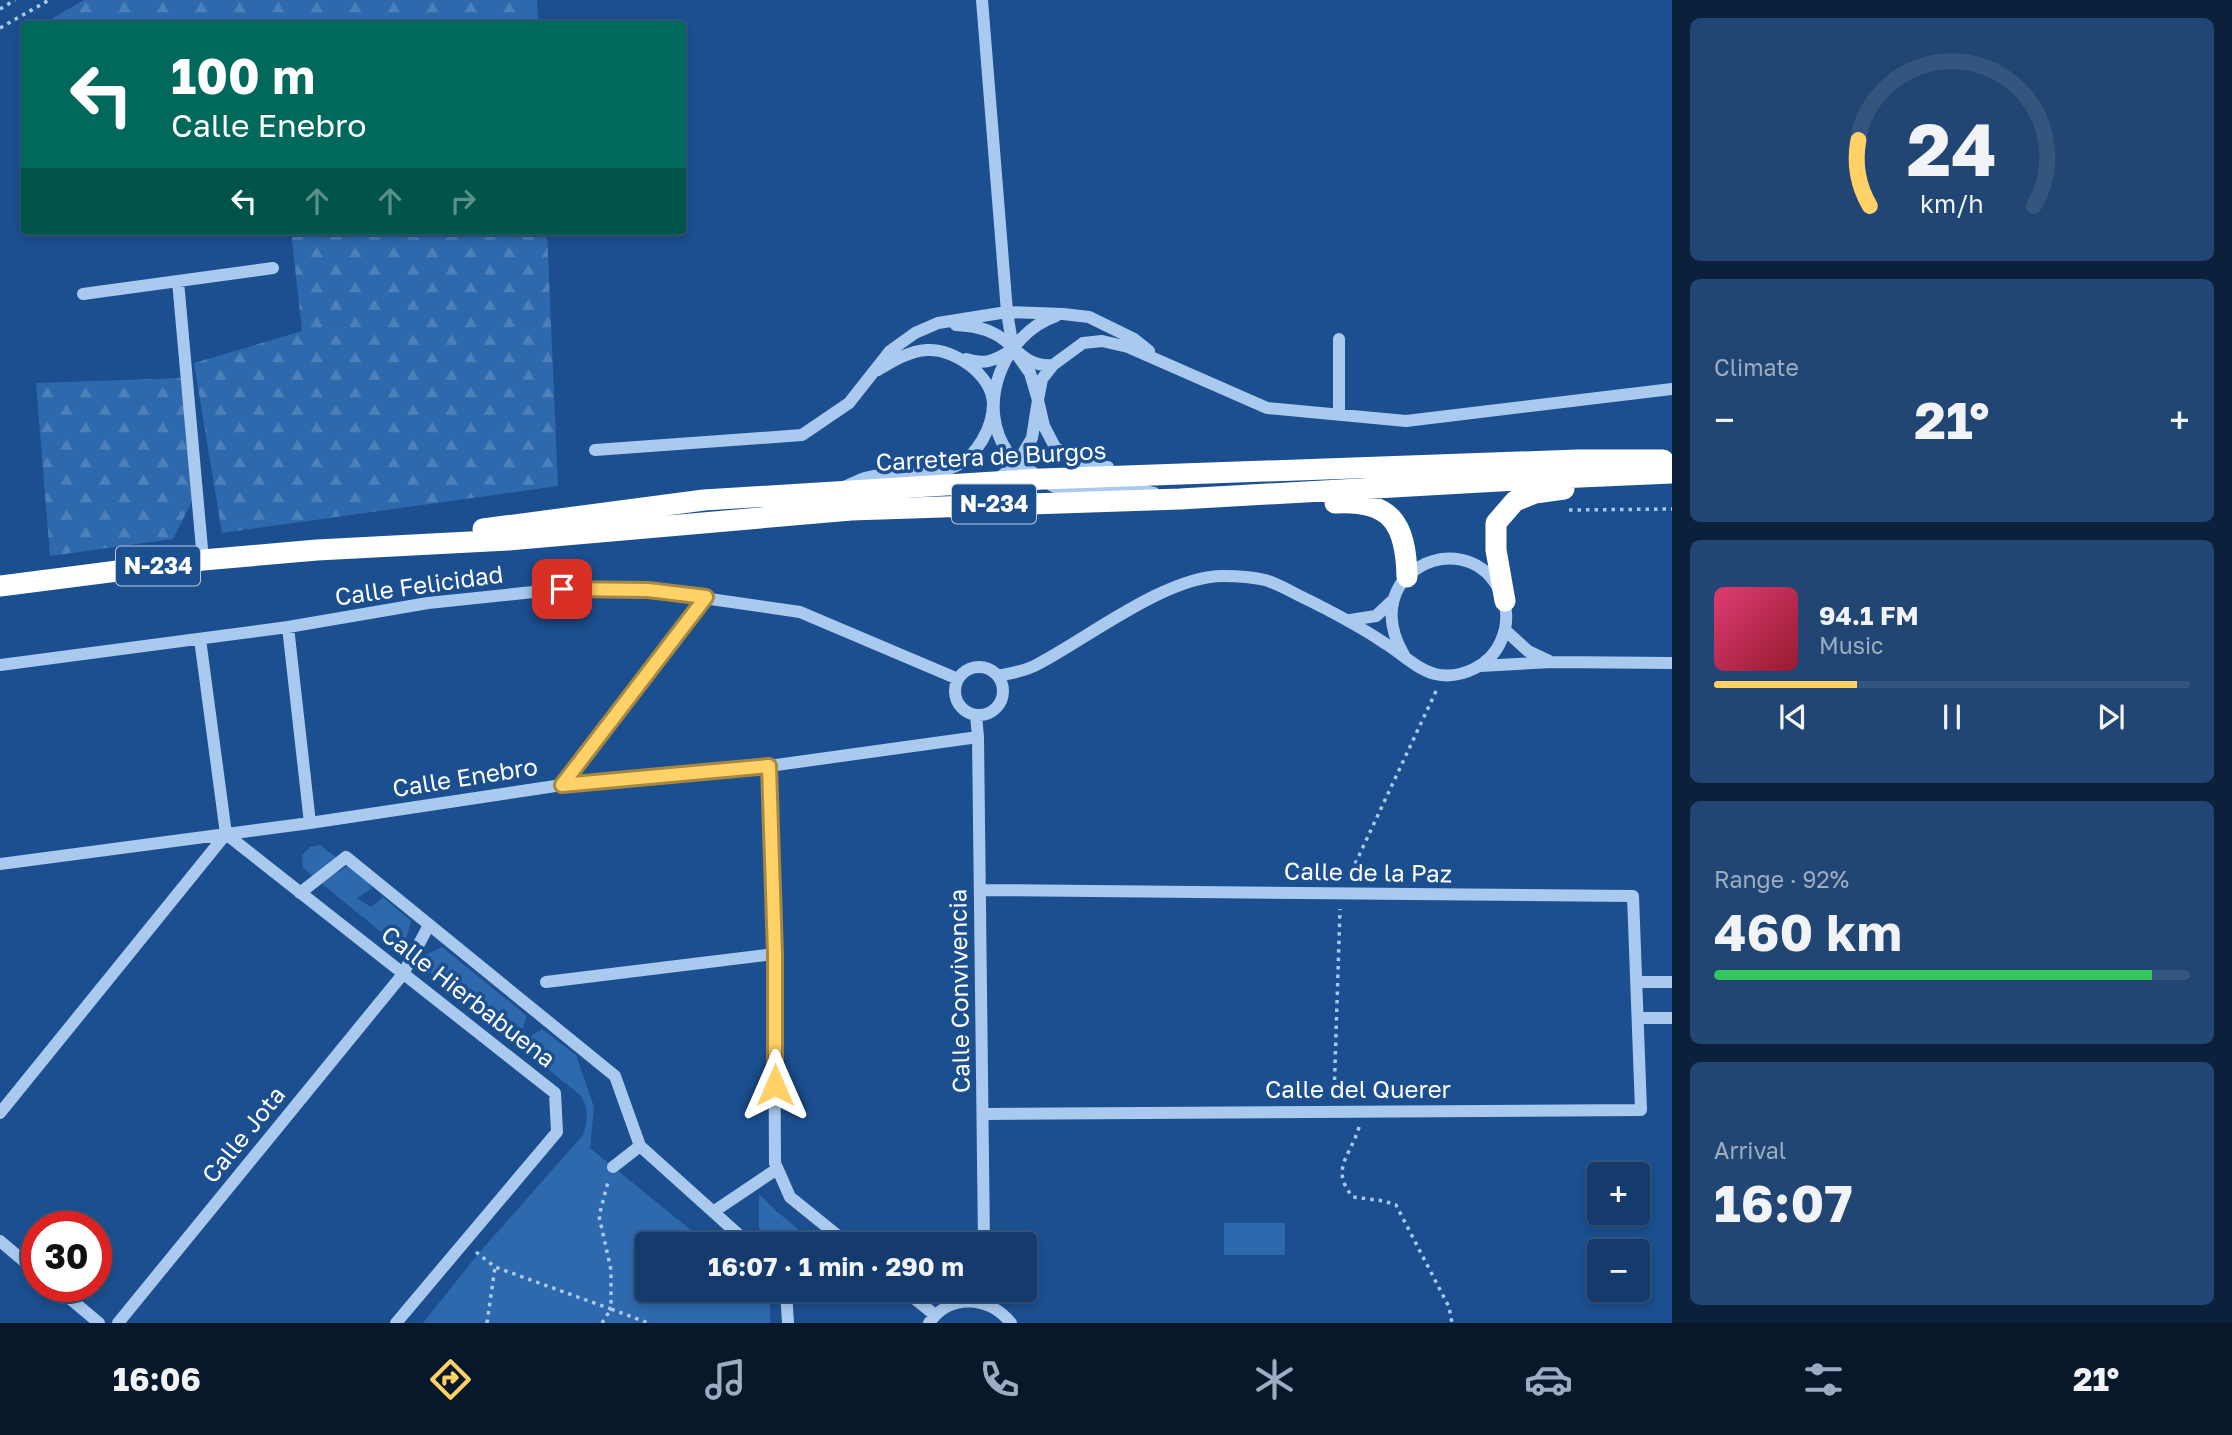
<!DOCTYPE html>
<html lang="en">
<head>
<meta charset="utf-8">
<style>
	:root { --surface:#143b6b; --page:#214673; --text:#f1f3f6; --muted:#9dadc1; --line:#33557e; --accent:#ffd166 }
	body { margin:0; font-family:"Golos Text",sans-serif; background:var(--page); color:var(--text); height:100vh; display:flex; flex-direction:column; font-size:26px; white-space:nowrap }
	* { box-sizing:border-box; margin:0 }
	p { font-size:23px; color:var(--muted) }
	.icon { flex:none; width:38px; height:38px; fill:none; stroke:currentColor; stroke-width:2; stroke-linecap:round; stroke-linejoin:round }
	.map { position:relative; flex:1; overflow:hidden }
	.side { display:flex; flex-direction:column; gap:18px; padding:18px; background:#0b203b; width:560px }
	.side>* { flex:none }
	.banner { position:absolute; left:21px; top:21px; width:665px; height:214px; border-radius:7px; box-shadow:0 4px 10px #0003,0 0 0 2px var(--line); background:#00695c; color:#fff; overflow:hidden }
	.tools { position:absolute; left:1587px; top:1162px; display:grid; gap:14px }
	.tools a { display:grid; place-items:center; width:63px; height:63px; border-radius:7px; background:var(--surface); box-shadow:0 4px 10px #0003,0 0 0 2px var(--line); font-size:35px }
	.speed { position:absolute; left:21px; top:1211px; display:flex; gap:14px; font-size:35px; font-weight:700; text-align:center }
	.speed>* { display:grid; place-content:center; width:91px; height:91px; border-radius:50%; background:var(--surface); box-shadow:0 4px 10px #0003,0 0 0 2px var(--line); line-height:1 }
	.speed .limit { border:10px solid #d22; background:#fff; color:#111 }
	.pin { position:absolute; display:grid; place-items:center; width:60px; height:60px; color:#fff; margin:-30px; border-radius:14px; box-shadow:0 4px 10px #0006 }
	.me { position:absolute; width:77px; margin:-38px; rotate:0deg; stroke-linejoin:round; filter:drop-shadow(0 0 5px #0008) }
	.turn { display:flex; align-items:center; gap:24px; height:147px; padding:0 35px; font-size:32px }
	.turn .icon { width:91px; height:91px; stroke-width:2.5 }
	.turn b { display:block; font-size:49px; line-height:60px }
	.lanes { display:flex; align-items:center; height:66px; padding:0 35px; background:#0003; justify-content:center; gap:35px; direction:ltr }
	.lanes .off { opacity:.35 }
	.big { font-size:52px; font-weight:700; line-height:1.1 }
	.side .card { flex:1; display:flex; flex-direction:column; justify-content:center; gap:10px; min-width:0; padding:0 24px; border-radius:10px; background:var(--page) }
	.side .dial { align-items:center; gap:0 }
	.dial svg { height:182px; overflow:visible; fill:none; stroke:var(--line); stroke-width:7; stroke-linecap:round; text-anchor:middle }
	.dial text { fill:var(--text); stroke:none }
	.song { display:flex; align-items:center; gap:21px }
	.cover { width:84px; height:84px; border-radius:10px; background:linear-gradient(135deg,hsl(340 70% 55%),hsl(350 70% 35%)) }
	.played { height:7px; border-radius:4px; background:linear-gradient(90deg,var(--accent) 30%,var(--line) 30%) }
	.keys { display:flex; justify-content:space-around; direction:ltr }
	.heat { display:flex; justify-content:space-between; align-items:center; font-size:38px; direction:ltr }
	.charge { height:10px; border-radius:5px; background:linear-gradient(90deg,#34c759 92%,var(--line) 0) }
	.trip { position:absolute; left:635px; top:1232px; width:402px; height:70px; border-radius:7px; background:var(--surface); box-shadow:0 4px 10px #0003,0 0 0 2px var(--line); font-weight:700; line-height:70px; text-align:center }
	.tabs { display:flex; height:112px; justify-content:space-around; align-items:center; background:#08182b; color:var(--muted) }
	.tabs .icon { width:49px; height:49px }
	.tabs .on { color:var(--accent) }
	.tabs b { font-size:32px; color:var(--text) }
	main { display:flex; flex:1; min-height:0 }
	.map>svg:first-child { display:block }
	.forest { fill:url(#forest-firs) }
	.green { fill:#2e69ad }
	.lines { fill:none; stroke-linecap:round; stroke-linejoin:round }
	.path { stroke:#a9c9ee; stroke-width:3.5; stroke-dasharray:3.5 5; stroke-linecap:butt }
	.minor { stroke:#a9c9ee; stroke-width:12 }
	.highway { stroke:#fff; stroke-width:21 }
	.route-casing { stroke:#a68842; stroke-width:18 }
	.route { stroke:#ffd166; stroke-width:12 }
	.labels { text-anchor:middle; stroke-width:7; stroke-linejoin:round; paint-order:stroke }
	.shield { fill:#1b4f8f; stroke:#bbcadd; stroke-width:2 }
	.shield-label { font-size:23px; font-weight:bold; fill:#fff }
	.street-label { font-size:24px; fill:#fff; stroke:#1b4f8f }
</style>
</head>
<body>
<main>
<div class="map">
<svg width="1672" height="1323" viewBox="0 0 1672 1323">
	<defs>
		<pattern id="forest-firs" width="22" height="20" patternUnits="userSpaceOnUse" patternTransform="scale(1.75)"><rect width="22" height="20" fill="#2e69ad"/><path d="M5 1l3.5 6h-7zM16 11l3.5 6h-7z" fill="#4d80b9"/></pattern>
	</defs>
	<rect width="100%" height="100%" fill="#1b4f8f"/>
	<!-- forest -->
	<path class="forest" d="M84,0H537L538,24H49V20Z
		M291,231H547L558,486L222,533L194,363L302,331Z
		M182,378L192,501L173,539L50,556L36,383Z"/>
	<!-- green -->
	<path class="green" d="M320,845L337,858L338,872L354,862L372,888L357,898L371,907L383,897L411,921L403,950L303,868L302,855L310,847Z
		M442,947L527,1016L522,1030L531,1036L542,1029L576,1055L594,1107L590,1148L708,1244H648V1290H765L770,1294V1323H423L478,1254L583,1135C588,1119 589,1111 581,1096L415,960Z
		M759,1194L775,1210L816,1244H778L759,1228Z
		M1224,1223H1285V1255H1224Z"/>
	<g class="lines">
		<!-- path -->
		<path class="path" d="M0,9L15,0
			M0,28L49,0
			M1569,510L1672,509
			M1348,879L1437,689
			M1334,1097L1340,909
			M1359,1127C1351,1156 1329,1169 1353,1197L1384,1201L1396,1205L1449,1307L1452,1323
			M476,1252L495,1267L611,1309V1270L599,1216L608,1182
			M487,1323L495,1267
			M602,1323L611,1309L648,1323"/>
		<!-- minor -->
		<path class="minor" d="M982,0L1007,312L1013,349L1030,373L1038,400L1032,438L1018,462L996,481
			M178,281L203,560
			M83,294L273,268
			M1056,316C1003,334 974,407 1009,454C1016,463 1026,468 1035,474C1042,479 1050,486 1058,488C1081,497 1109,487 1133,489C1140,489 1148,492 1154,493
			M956,325C970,326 982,327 995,334C1018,346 1022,367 1053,365
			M966,359C984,365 994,361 1010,351
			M1339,415V339
			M595,450L802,435L849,403L890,351L915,333L938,323L1007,312L1063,314L1089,317L1134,339L1149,351
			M1108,467H1095L1073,460L1055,447L1044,426L1038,400L1042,379L1053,365L1083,343L1102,341L1128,347L1267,408L1406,421L1672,389
			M846,486C852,484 859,480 865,478C894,469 928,480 956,466C977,456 993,427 993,404C992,375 954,348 927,350C909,351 893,361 878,370
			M1350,620L1376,616L1392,601
			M288,627L310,823
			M1505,630L1528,651L1549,661
			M200,639L226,834
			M0,665L288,627L428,603L562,589L648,590L800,612L958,679
			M1480,666L1552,662L1672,663
			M955 691a24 24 0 1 1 48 0a24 24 0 1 1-48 0Z
			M998,676C1011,673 1027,671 1038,664C1088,638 1166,576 1223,576C1235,576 1252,577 1265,580C1276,583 1288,590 1298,595C1329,610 1358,625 1386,644C1402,654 1417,669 1435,674C1461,680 1491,665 1501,641C1509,623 1508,603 1497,586C1461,525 1356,574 1404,655
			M976,715L978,737L984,1244
			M769,766L774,954L775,1163L790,1197L848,1244
			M562,785L706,597
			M226,834L555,1093L557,1132L396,1323
			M0,864L310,823L562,785L769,766L978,737
			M980,890L1633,896L1641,1110L983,1114
			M300,893L346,857L615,1076L640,1146L749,1244
			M546,982L774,954
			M1636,982H1672
			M1638,1018H1672
			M0,1113L226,834
			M613,1167L640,1146
			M713,1212L777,1169
			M0,1241L37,1272
			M55,1286L99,1323
			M786,1290L788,1323
			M904,1290L935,1315
			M118,1323L403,974L429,925
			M929,1323C950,1293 989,1296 1011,1323"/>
		<!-- highway -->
		<path class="highway" d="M1335,503C1391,500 1406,523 1407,577
			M483,529L704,500L1042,479L1577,460H1663
			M0,586L203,560L317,550L508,540L851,510L1180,499L1535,479L1672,473
			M1505,601L1496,550V523L1515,501L1535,493L1564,489"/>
	</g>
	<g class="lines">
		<!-- route casing -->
		<g class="route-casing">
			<path id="route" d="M562,589L648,590L706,597L562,785L769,766L775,954V1085"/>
		</g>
		<!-- route -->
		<use href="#route" class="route"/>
	</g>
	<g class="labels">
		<!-- shield labels -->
		<g class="shield">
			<rect x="952" y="484.5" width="84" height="39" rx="5"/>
			<rect x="116" y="546.5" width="84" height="39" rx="5"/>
		</g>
		<g class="shield-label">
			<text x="994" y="512">N-234</text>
			<text x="158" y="574">N-234</text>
		</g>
		<!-- street labels -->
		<g class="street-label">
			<text transform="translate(991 457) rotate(-3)" y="8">Carretera de Burgos</text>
			<text transform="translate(419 586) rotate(-8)" y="8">Calle Felicidad</text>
			<text transform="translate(465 778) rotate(-9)" y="8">Calle Enebro</text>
			<text transform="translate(1368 873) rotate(1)" y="8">Calle de la Paz</text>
			<text transform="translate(960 991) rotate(-91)" y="8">Calle Convivencia</text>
			<text transform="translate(468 997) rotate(38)" y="8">Calle Hierbabuena</text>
			<text x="1358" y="1098">Calle del Querer</text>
			<text transform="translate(244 1135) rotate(-51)" y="8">Calle Jota</text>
		</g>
	</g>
</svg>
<div class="tools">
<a>+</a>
<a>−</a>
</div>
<div class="speed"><div class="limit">30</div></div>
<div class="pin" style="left:562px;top:589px;background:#d93025"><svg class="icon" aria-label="arrive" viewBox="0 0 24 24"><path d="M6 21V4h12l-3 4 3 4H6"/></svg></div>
<svg class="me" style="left:775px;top:1085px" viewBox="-20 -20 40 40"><path d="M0-17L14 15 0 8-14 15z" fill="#ffd166" stroke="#fff" stroke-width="4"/></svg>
<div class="trip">16:07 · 1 min · 290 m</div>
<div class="banner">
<div class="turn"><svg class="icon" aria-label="left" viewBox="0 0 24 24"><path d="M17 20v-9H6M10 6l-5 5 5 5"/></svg><div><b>100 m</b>Calle Enebro</div></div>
<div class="lanes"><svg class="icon" aria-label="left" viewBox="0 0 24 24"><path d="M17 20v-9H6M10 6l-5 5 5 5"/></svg><svg class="icon off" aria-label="ahead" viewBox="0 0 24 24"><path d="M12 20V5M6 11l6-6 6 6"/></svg><svg class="icon off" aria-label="ahead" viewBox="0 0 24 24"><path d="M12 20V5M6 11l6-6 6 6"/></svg><svg class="icon off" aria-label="right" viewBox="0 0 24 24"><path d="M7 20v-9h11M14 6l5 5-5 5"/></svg></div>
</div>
</div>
<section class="side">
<div class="card dial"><svg viewBox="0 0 100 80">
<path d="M14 69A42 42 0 1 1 86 69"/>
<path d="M14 69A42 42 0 0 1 9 40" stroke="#ffd166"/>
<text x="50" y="56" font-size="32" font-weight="700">24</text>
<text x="50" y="72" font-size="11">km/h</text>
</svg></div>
<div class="card"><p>Climate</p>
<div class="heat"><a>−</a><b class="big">21°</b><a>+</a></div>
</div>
<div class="card">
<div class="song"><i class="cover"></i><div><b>94.1 FM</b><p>Music</p></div></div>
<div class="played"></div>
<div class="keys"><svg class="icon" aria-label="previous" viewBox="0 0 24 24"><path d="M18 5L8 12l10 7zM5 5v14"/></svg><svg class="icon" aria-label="pause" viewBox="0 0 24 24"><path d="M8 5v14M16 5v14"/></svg><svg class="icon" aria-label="next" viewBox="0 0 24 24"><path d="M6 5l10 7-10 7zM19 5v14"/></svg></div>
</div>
<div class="card"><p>Range · 92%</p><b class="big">460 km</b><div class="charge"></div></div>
<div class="card"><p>Arrival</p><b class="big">16:07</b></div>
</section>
</main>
<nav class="tabs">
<b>16:06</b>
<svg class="icon on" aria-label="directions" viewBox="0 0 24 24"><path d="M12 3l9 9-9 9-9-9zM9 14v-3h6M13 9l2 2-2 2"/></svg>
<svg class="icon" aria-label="music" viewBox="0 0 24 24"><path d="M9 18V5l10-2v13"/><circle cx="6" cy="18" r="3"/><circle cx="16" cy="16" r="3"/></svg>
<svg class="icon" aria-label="phone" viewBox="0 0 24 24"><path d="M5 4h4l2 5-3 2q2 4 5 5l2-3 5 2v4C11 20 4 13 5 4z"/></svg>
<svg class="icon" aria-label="climate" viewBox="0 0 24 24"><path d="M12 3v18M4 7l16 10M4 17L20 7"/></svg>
<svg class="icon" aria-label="car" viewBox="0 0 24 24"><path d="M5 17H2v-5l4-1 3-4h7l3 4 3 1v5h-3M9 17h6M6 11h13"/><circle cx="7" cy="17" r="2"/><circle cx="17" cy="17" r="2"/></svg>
<svg class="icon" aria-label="filters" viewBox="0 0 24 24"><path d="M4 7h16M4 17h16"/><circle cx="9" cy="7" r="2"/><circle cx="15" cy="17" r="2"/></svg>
<b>21°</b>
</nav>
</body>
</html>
